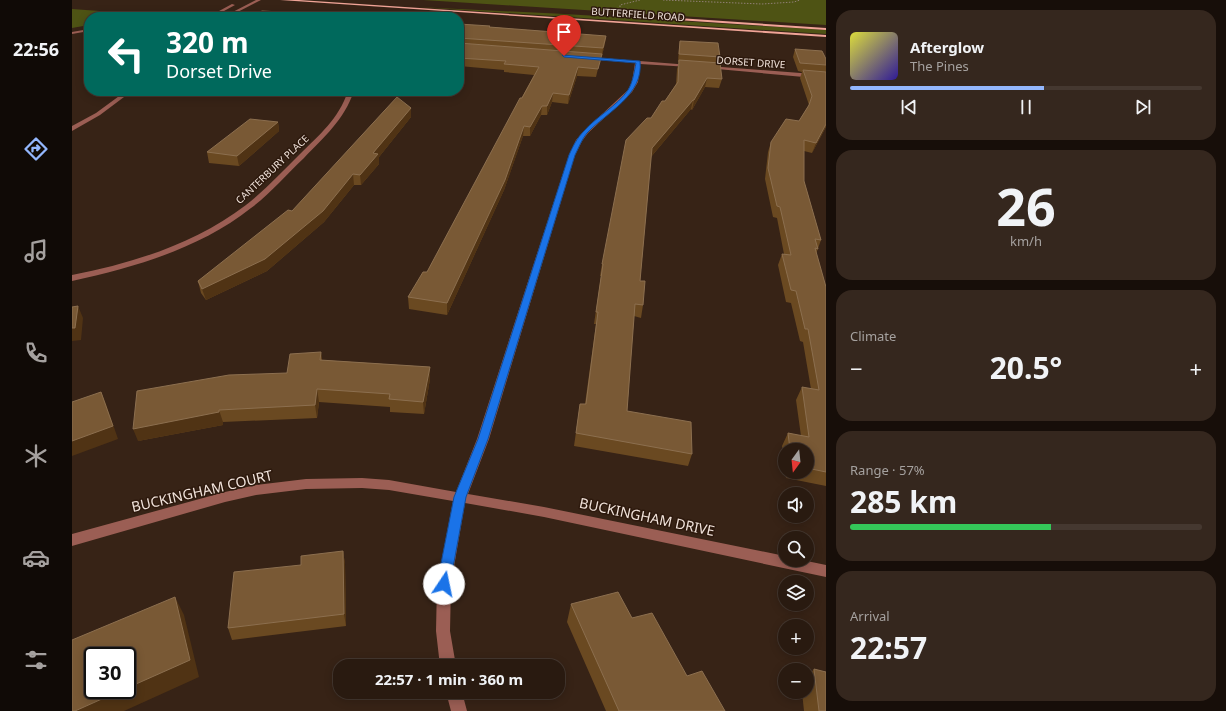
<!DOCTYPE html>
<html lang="en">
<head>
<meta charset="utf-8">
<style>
	:root { --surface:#291a10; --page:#35271e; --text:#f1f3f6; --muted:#a5a19f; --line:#453830; --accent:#93b7fd }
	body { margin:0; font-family:"Noto Sans",sans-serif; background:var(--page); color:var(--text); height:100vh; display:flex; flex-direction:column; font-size:15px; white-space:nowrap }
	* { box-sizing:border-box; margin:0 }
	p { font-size:13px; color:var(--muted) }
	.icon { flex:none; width:22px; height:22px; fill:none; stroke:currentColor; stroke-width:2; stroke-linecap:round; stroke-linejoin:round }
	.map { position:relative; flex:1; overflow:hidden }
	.drawer { display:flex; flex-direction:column; gap:10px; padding:10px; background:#170e09; width:400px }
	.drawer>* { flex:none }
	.guide { position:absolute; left:12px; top:12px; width:380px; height:84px; border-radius:16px; box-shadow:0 2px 10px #0003,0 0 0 1px var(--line); background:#00695c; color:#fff; overflow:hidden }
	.needle { width:26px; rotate:195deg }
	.buttons { position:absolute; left:706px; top:443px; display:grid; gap:8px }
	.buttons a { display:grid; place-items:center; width:36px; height:36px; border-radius:50%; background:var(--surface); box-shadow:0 2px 10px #0003,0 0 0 1px var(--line); font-size:20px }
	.speed { position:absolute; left:12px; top:647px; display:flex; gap:8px; font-size:20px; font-weight:700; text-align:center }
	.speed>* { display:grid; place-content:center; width:52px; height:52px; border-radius:50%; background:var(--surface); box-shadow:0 2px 10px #0003,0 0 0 1px var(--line); line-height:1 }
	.speed .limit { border:2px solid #111; border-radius:6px; background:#fff; color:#111 }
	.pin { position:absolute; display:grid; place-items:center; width:34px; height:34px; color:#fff; margin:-41px -17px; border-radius:50% 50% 50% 0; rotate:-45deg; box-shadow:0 0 4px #0007 }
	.pin .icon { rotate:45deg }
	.me { position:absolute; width:44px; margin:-22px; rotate:11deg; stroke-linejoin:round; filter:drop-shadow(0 0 3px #0008) }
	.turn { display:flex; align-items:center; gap:14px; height:84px; padding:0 16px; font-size:18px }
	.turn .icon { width:52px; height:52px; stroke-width:2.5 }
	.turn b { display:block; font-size:28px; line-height:34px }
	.big { font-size:30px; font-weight:700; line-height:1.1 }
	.drawer .card { flex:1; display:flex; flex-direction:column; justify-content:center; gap:6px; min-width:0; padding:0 14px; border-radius:16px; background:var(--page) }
	.drawer .dial { align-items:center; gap:0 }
	.dial b { font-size:52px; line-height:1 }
	.song { display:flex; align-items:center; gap:12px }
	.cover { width:48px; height:48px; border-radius:6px; background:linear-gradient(135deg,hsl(60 70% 55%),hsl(250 70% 35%)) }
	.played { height:4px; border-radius:2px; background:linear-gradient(90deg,var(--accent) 55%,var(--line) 55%) }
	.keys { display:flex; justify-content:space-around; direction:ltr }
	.heat { display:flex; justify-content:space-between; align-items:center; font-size:22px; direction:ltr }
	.charge { height:6px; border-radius:3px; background:linear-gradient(90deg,#34c759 57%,var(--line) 0) }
	.trip { position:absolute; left:261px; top:659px; width:232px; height:40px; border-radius:16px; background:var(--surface); box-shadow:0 2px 10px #0003,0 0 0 1px var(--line); font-weight:700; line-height:40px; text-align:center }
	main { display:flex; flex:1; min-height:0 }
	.menu { display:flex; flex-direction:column; width:72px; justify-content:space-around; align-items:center; background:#100a06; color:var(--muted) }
	.menu .icon { width:28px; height:28px }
	.menu .on { color:var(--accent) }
	.menu b { font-size:18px; color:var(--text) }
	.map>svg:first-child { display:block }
	.green { fill:#4e5314 }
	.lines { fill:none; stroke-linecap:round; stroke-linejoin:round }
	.path { stroke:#907f74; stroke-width:1; stroke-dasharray:1.5 1.5; stroke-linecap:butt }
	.minor { fill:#9b5e54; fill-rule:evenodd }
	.major { fill:#f0a497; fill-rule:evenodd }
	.wall { fill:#6a4921 }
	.shaded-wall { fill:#503314 }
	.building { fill:#795935; stroke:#8c6f4f }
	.route { fill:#1a73e8; stroke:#114b97 }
	.labels { text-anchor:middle; stroke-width:3; stroke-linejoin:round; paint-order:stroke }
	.far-street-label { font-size:10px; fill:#f1e3db; stroke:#2d190d }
	.near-street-label { font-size:14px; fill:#f1e3db; stroke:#2d190d }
</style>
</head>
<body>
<main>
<nav class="menu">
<b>22:56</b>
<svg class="icon on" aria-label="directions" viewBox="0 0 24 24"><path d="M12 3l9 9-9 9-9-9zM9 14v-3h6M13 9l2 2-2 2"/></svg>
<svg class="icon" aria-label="music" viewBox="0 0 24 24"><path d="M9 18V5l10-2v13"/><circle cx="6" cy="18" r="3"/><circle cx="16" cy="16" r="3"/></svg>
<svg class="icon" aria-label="phone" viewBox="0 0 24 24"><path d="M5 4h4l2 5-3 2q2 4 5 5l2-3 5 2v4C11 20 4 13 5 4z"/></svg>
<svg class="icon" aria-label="climate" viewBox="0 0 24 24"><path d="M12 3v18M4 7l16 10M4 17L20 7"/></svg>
<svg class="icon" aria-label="car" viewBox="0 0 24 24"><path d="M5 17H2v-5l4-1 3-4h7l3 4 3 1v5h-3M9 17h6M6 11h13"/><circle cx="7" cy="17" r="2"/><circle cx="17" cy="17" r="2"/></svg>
<svg class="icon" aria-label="filters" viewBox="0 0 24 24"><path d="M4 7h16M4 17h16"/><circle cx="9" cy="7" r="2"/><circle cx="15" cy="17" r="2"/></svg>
</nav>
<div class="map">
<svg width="754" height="711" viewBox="0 0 754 711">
	<rect width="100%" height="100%" fill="#372316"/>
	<!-- green -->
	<path class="green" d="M351,0H754V25Z
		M345,7L493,14L754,30V34Z
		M0,9L110,17H17V25L0,28Z"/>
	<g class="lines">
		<!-- path -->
		<path class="path" d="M591,0L690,4L722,2L728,0
			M548,7V5L568,0"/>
		<!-- minor -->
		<path class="minor" d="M184,0H189L156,17H151Z
			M160,4L163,5L141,17H136Z
			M17,29V31L0,34V32Z
			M517,57L618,65L620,66L618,67L568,64L566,82L560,92L516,133L510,141L503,155L417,439L396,494L472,507L713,556V560H730L754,565V577L472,517L393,503L379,584L378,631L384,666H368L364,631L365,584L381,501L317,490L290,488L234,489L184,495L153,502L0,546V534L153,492L184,485L234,479L290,478L317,480L384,492L405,439L497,155L504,140L512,131L556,90L560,82L563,63L515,59Z
			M636,66L754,75V79L634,68Z
			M54,91H60L28,115L0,131V126L24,113Z
			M276,91H282C272,120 252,137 232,158C214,175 198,194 179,208C127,249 63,267 0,281V275C61,263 123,244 174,205C193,190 210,172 227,155C248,134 266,120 276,91Z
			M374,692H390L395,711H379Z"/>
		<!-- major -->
		<path class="major" d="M208,0H227L754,35V37Z
			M606,18L754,28V30L605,20Z"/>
	</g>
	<!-- wall -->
	<path class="wall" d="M387,24L418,27L534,36L533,43L530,56H529L524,77L505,76L496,104L480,102L475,115H469L458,136H451L432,190L375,315L337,309L336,297L355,272L462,75L432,72V70L387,66Z
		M608,41L648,57L646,63L650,79L647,88L633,87L620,110L619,109L579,157L568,281L571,305L569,318L562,316L555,411L620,454L616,466L502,446L508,404H513L524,324H522L529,276H528L530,264L579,118L593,101L604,84L605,69L607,62H606L607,48Z
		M723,49L754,59V127L740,153L732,151V181L749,240L744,254L754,287V486L714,478L713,472H735V450H713V472L710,446L716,433L729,436L724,400L730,387L739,389L731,342L728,341L719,303L714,302L706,265L710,254H712L705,218L701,217L693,179L696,152L699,142L727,121L737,105L728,78L730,72L726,71L721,57Z
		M339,108V117L307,157V164L289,185H282L252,222L195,271L134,300L129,293L126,281L220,211Z
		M206,122L207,131L167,166L137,163L135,152Z
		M249,352L250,360L358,367V379L352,414L318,412V407L247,402L245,418L151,422V425L66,441L215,373Z
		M271,551L273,564L274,626L160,640L156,628L229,565Z
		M499,604L560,618L615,676L653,711H534L495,622Z
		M742,669L754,711H732L730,692H735V678Z"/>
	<!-- shaded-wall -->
	<path class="shaded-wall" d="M247,14V17H242Z
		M534,36L533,43L530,56L531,48Z
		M506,67L505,76L496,104L497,95Z
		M635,78L633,87L620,110L622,100Z
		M481,93L480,102L475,115V106Z
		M621,100L619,109L578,158L580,148Z
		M470,106L469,115L458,136V127Z
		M339,108V117L307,157V164L289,185L288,175L301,153Z
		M206,122L207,131L167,166L165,156Z
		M754,124L753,128L740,153L744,143Z
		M452,126L451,136L432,190L375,315V303Z
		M281,174L282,185L252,222L195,271L134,300L130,289Z
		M6,306L11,318L9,340L0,341V328Z
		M358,367V379L352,414L351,402Z
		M245,389L247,402L245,418L243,405Z
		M29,392L34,404L46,439L0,456V441Z
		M147,410L151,422V425L66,441L61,429Z
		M271,551L273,564L274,626L272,614Z
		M103,597L112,615L127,677L52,711H3L50,690H55V688Z"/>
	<!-- building -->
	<path class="building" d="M190,11L247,14L242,17H178Z
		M387,24L418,26L417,27L534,36L531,48L387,38Z
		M608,41L646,43L648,57L607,54Z
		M387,43L530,54L526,69L506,67L497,95L481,93L475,106H470L458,127L452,126L433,180L375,303L336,297L351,272H355L448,98H450L467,67L432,64L434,61L387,58Z
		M723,49L750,51L754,59V65L728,63Z
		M607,60L648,63L650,79L635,78L622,100H621L580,148L568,281H573L571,305L563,304L555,411L619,422L620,454L504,433L508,404H514L526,312H524L531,264H530L554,140L575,118H579L590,101H593L606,82Z
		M731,70L754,72V124L744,143L732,140V181L749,240L743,239L746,249L743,248L754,287V472L735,468V450H718L716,433L737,437L730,387L747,390L736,329H733L724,291L719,290L710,254L719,255L708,207L705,206L696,168L699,142L714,119L727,121L737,105L740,96Z
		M325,97L339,108L301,153L306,154L288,175L281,174L251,211L193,259L130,289L126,281L216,210L220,211Z
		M178,119L206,122L165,156L135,152Z
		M6,306L3,328H0V307Z
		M249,352L248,360L358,367L351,402L317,399L318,394L245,389L243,405L147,410V412L61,429L65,391L157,375L215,373L218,354Z
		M29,392L41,426L0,441V402Z
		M271,551L272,614L156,628L162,572L229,565V556Z
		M546,592L560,618L580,613L615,676L630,671L653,711H547L499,604Z
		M103,597L118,660L55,688V656H21V690H50L3,711H0V640Z
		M742,669L754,672V711H747Z"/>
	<!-- route -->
	<path class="route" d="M490,55L568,61C572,95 535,112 515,133C510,139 507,147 503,155L416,439L394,497L378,584L376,588L372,590L367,588L365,584L382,497L406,439L497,155C501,146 505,138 512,131C525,116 545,106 556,90C561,82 562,72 564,63L492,57Z"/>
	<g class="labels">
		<!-- far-street labels -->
		<g class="far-street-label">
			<text transform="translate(566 14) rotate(4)" y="4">BUTTERFIELD ROAD</text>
			<text transform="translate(679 62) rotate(4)" y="4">DORSET DRIVE</text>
			<text transform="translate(200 169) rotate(-43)" y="4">CANTERBURY PLACE</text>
		</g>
		<!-- near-street labels -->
		<g class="near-street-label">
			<text transform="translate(130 491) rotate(-13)" y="5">BUCKINGHAM COURT</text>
			<text transform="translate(575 517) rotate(12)" y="5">BUCKINGHAM DRIVE</text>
		</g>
	</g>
</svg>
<div class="buttons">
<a><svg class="needle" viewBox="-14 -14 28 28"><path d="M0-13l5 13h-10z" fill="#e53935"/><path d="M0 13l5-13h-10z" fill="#a5a19f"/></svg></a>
<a><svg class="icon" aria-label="sound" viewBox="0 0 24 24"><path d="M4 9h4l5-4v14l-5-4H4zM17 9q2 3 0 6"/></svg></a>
<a><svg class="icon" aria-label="search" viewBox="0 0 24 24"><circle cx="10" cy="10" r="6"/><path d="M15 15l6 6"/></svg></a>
<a><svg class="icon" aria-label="layers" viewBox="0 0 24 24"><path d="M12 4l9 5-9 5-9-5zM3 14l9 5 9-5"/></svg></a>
<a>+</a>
<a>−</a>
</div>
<div class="speed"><div class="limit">30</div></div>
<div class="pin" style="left:492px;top:56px;background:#d93025"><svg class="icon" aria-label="arrive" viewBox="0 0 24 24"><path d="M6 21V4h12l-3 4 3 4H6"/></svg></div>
<svg class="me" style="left:372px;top:584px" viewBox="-20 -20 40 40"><circle r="19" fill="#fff"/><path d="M0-13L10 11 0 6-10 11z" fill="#1a73e8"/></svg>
<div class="trip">22:57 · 1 min · 360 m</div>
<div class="guide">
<div class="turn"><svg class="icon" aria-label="left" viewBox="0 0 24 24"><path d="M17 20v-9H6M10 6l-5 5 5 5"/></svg><div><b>320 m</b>Dorset Drive</div></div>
</div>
</div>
<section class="drawer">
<div class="card">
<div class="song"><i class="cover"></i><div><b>Afterglow</b><p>The Pines</p></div></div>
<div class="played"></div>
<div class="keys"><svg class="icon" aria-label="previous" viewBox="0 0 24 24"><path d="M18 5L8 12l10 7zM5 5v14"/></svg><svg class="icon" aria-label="pause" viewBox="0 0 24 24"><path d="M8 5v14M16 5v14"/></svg><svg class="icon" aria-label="next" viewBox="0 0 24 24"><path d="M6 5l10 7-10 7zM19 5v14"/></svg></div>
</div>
<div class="card dial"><b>26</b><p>km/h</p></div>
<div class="card"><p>Climate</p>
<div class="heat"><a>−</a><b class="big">20.5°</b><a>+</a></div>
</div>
<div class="card"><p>Range · 57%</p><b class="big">285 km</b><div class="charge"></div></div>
<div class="card"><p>Arrival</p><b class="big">22:57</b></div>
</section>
</main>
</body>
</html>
